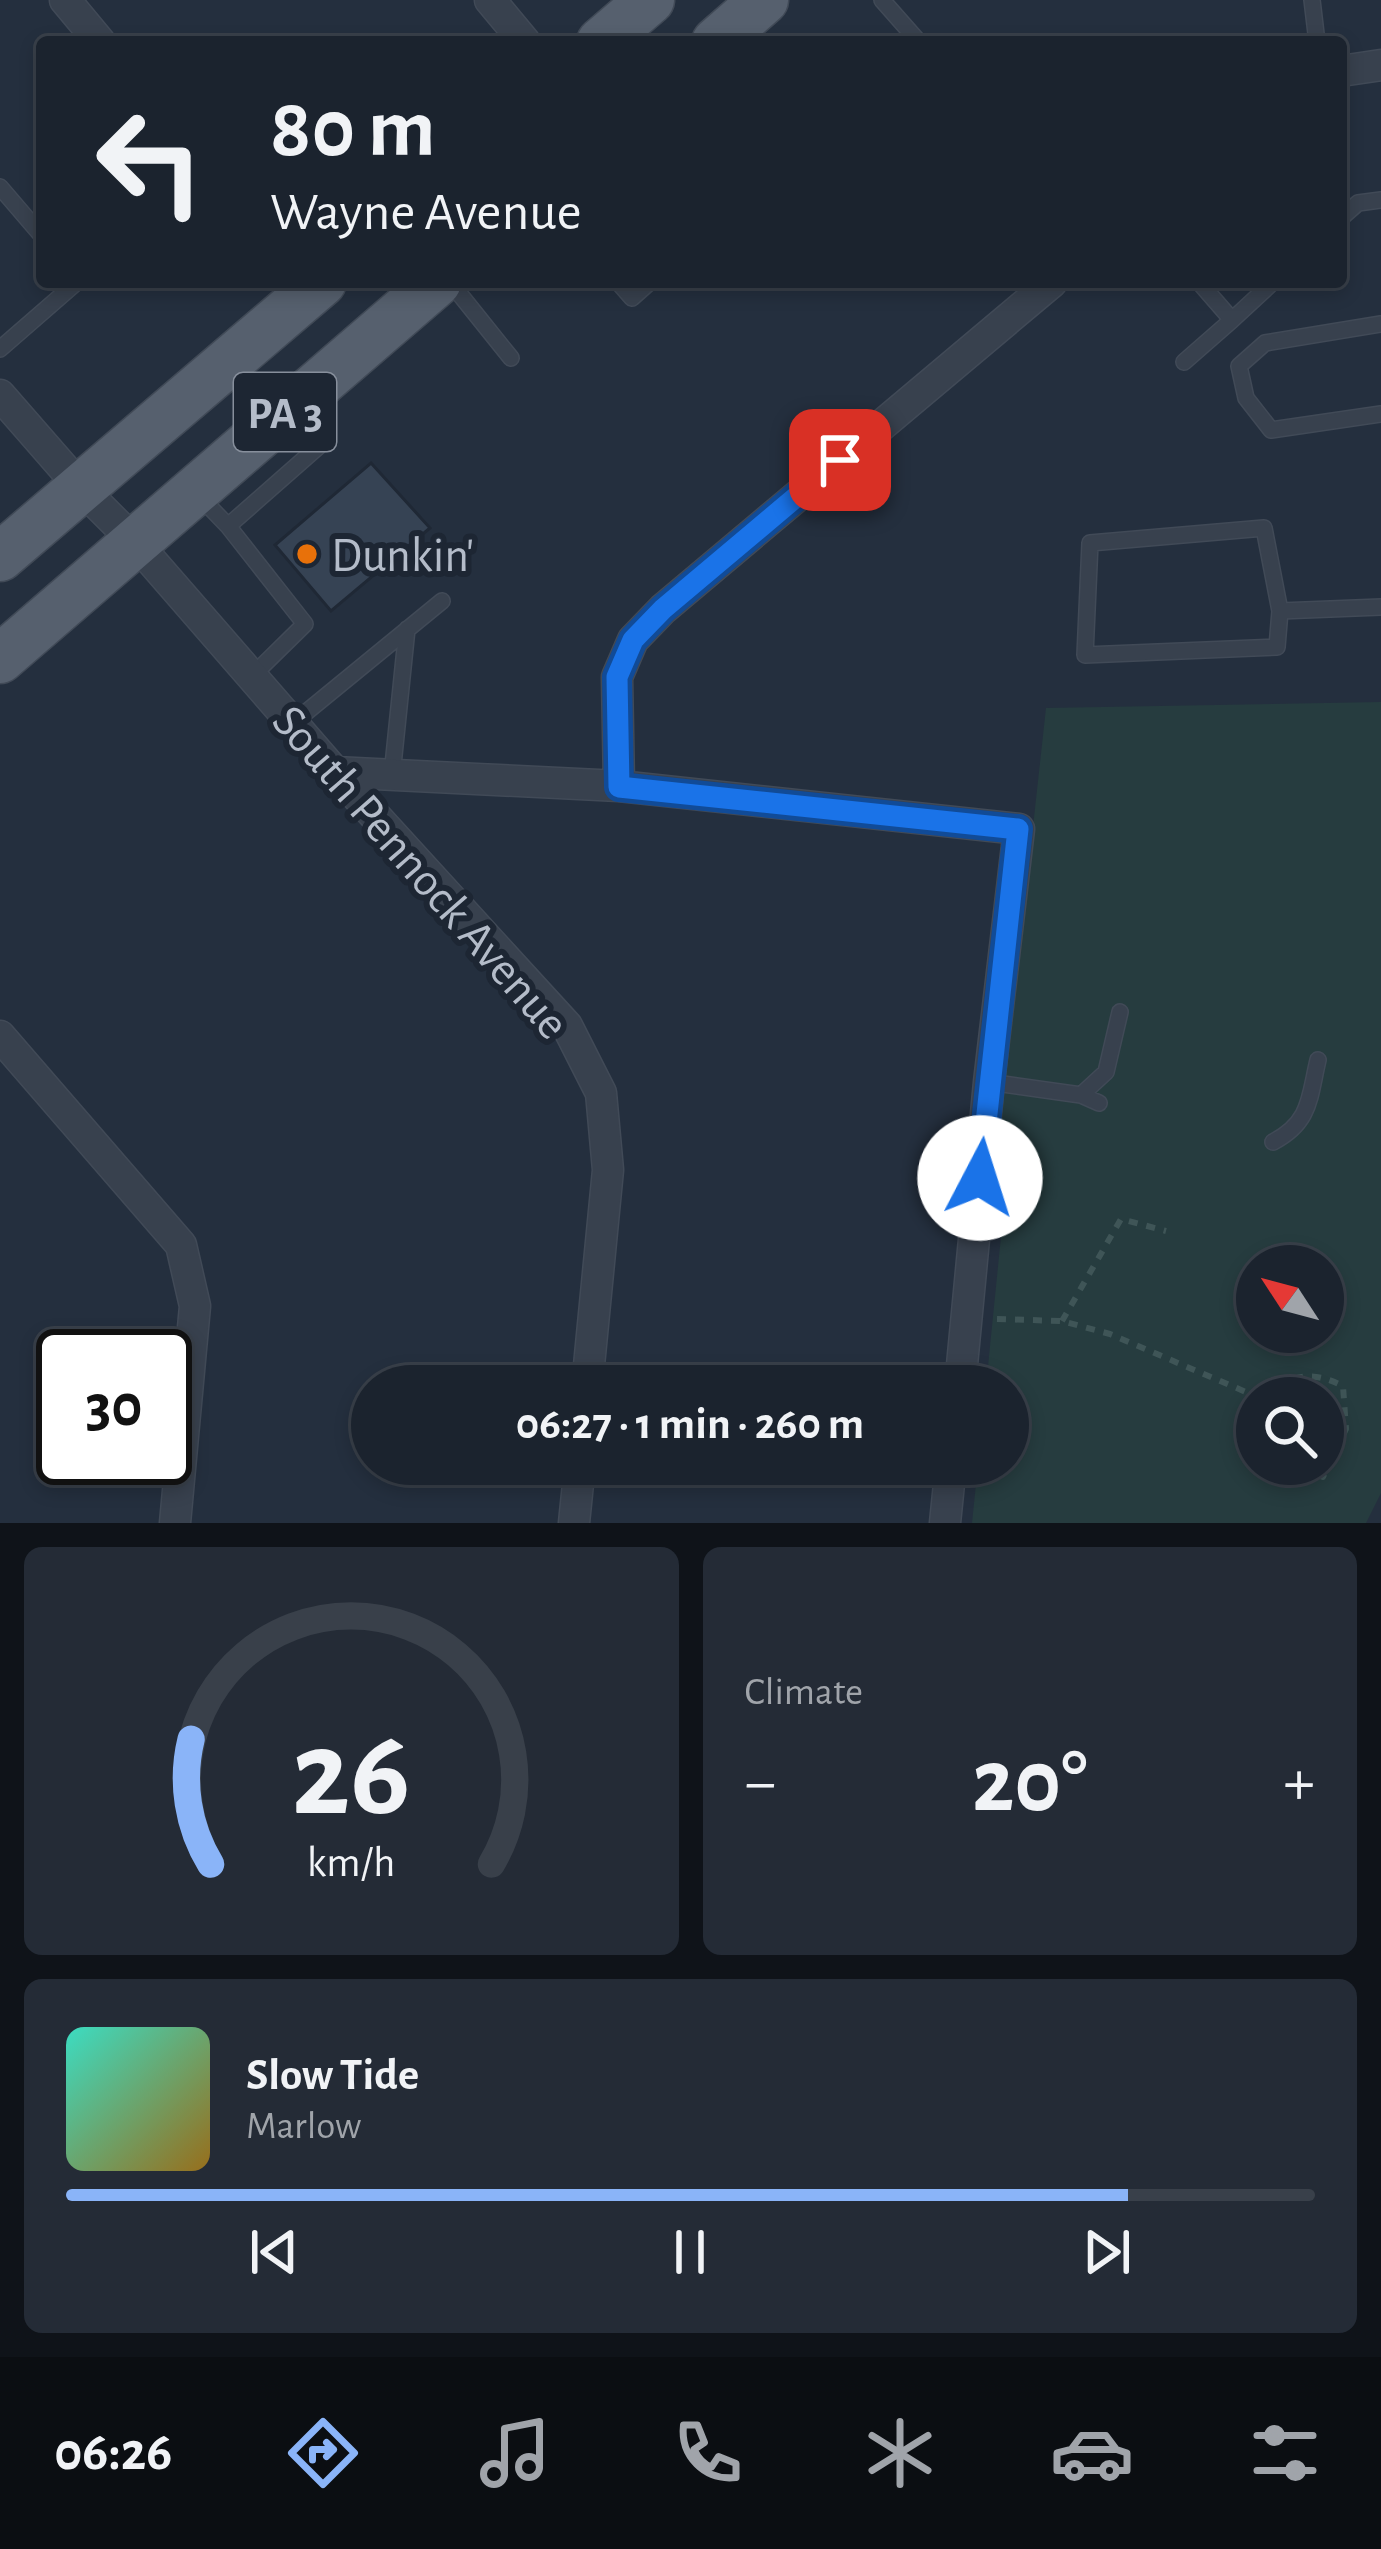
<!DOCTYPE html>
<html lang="en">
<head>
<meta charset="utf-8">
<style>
	:root { --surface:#1b232e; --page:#242b36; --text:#f1f3f6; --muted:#a0a4aa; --line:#39404a; --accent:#8ab4f8 }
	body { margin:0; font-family:"Alegreya Sans",sans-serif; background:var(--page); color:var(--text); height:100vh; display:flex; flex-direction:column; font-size:45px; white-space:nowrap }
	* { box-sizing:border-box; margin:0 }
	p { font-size:39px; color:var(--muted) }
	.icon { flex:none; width:66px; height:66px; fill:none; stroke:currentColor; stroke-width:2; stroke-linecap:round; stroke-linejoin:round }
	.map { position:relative; height:1523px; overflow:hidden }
	.side { display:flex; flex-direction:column; gap:24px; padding:24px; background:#0f1319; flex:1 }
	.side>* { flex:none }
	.banner { position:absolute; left:36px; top:36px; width:1311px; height:252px; border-radius:12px; box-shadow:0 6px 18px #0003,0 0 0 3px var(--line); background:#1b232e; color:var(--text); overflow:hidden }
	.needle { width:78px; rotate:306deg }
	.tools { position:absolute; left:1236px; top:1245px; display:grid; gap:24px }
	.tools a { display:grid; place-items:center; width:108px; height:108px; border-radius:50%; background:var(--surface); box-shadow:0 6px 18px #0003,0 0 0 3px var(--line); font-size:60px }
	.speed { position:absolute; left:36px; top:1329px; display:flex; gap:24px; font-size:60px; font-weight:700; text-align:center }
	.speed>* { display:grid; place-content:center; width:156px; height:156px; border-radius:50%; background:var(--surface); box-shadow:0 6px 18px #0003,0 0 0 3px var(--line); line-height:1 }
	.speed .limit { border:6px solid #111; border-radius:18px; background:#fff; color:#111 }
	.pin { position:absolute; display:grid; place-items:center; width:102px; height:102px; color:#fff; margin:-51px; border-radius:24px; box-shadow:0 6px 18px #0006 }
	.me { position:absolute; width:132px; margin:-66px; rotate:5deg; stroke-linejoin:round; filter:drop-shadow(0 0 9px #0008) }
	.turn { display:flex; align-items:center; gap:42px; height:252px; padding:0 36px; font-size:54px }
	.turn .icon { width:156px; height:156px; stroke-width:2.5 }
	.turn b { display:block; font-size:84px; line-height:102px }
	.big { font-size:90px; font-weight:600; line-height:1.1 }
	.side .tile { flex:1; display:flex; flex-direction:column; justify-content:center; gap:18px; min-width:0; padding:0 42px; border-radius:18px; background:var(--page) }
	.side .dial { align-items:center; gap:0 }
	.dial svg { height:312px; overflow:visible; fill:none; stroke:var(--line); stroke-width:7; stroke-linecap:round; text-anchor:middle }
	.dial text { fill:var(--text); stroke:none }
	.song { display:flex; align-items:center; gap:36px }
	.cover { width:144px; height:144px; border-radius:18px; background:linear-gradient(135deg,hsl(170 70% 55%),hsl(40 70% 35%)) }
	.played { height:12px; border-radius:6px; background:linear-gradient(90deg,var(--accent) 85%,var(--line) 85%) }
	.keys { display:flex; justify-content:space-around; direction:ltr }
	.heat { display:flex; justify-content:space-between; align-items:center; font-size:66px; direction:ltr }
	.side .tiles { flex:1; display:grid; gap:24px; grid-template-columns:1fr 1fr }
	.tile:last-child { grid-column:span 2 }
	.trip { position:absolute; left:351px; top:1365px; width:678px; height:120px; border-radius:60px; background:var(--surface); box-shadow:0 6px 18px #0003,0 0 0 3px var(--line); font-weight:600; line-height:120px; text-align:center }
	.tab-bar { display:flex; height:192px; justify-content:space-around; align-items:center; background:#0b0e12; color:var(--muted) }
	.tab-bar .icon { width:84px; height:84px }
	.tab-bar .selected { color:var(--accent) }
	.tab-bar b { font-size:54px; color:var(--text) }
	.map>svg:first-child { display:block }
	.green { fill:#263c3f; fill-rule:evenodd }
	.building { fill:#364354; stroke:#1f2835; stroke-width:3 }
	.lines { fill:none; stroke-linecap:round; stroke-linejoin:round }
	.lane-casing { stroke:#414a57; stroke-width:18 }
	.street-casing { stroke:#414a57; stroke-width:33 }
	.primary-casing { stroke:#414a57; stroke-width:51 }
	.path { stroke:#3f5557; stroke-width:6; stroke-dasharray:9 9; stroke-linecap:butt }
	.lane { stroke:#38414e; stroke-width:15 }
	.street { stroke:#38414e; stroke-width:30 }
	.primary { stroke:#56606e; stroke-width:48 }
	.route-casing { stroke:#114b97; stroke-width:30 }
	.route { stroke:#1a73e8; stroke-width:21 }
	.food-dot { fill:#e8710a; stroke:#1d2633; stroke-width:4.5 }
	.labels { text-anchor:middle; stroke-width:12; stroke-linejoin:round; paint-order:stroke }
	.shield { fill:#1d2633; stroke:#878f9c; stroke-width:3 }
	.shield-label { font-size:45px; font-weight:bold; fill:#b4bcc9 }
	.poi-label { font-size:48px; fill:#b4bcc9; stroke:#1d2633; text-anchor:start }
	.street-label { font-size:48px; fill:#b4bcc9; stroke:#1d2633 }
</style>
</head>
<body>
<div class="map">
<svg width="1381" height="1523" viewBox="0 0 1381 1523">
	<rect width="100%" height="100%" fill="#242f3e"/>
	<!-- green -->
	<path class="green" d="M1381,702V1493L1366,1523H972L978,1464H1008V1386H986L1009,1157L997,1155L1046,708ZM1257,1266H1323V1332H1257ZM1257,1398H1323V1464H1257Z"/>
	<!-- building -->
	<path class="building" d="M371,463L430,528L331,611L275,545Z"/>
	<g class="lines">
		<!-- lane casing -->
		<g class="lane-casing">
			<path id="lane" d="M882,0L919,42
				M1312,0L1317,42
				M0,187L42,236
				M1341,218L1358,203L1381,200
				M450,282L511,358
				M618,282L632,298L650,282
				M1232,320L1273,282
				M1381,324L1265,343L1239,366L1246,398L1271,430L1381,414
				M0,349L77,282
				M1184,362L1232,320L1199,282
				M200,497L228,526L327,439L310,398
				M228,526L305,624L252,676
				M1264,528L1280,611L1277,647L1085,655L1090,543Z
				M1280,611L1381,607
				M293,723L442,601
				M392,775L407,629
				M989,1082L1081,1095
				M1099,1103L1081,1095L1106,1072L1120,1012
				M1273,1142C1311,1122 1309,1098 1318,1060"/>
		</g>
		<!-- street casing -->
		<g class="street-casing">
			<path id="street" d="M65,0L100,42
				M490,0L525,42
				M1341,71L1381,65
				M0,395L82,489L135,542L335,772L567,1026L601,1093L608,1170L587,1386
				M335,772L619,786L1019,829L989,1082L960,1386
				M619,786L617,677L633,640L663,609L1052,282
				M0,1036L181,1245L195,1306L175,1523
				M574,1523L580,1464
				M945,1523L951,1464"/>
		</g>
		<!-- primary casing -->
		<g class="primary-casing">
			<path id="primary" d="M601,42L650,0
				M716,42L764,0
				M0,557L322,282
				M0,659L437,282"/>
		</g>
		<!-- path -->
		<path class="path" d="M997,1319L1062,1321L1110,1334L1260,1398
			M1062,1321L1121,1219L1166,1231
			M1264,1398C1291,1374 1311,1370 1343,1386L1346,1429L1323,1477L1292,1464
			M1257,1412L1243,1443L1257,1449"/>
		<!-- lane -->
		<use href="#lane" class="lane"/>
		<!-- street -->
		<use href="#street" class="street"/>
		<!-- primary -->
		<use href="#primary" class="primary"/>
	</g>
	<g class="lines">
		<!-- route casing -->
		<g class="route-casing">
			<path id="route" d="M840,460L663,609L633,640L617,677L619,787L1018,829L980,1178"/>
		</g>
		<!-- route -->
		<use href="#route" class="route"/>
	</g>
	<!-- markers -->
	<circle class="food-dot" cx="307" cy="554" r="12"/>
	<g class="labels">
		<!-- shield labels -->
		<rect class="shield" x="234" y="373" width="102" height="78" rx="9"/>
		<g class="shield-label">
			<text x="285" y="428">PA 3</text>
		</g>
		<!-- poi labels -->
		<g class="poi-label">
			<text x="331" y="571">Dunkin'</text>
		</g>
		<!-- street labels -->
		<g class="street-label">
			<text transform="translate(422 871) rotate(49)" y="17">South Pennock Avenue</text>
		</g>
	</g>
</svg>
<div class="tools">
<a><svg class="needle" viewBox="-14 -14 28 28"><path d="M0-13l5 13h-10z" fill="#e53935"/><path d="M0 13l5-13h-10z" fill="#a0a4aa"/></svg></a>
<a><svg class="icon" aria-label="search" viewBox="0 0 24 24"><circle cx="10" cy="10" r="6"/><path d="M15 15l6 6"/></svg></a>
</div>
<div class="speed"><div class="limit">30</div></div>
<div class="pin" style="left:840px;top:460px;background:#d93025"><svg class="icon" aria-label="arrive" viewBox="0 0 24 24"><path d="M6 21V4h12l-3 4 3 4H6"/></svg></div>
<svg class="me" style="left:980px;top:1178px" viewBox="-20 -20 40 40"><circle r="19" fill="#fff"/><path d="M0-13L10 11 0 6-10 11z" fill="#1a73e8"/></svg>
<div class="trip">06:27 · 1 min · 260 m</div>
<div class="banner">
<div class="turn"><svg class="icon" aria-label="left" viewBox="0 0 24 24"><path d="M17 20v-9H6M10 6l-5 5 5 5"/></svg><div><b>80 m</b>Wayne Avenue</div></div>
</div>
</div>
<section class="side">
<div class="tiles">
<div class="tile dial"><svg viewBox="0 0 100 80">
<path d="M14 69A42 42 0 1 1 86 69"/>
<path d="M14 69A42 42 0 0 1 9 37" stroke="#8ab4f8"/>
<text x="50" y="56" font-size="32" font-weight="700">26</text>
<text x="50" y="72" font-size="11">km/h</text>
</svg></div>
<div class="tile"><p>Climate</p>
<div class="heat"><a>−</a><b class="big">20°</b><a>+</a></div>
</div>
<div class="tile">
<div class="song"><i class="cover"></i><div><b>Slow Tide</b><p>Marlow</p></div></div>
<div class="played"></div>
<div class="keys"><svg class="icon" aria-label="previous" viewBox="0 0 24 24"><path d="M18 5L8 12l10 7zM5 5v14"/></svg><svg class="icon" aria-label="pause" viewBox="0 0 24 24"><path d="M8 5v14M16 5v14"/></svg><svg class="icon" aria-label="next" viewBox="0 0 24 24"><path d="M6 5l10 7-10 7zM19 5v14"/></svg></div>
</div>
</div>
</section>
<nav class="tab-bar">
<b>06:26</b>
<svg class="icon selected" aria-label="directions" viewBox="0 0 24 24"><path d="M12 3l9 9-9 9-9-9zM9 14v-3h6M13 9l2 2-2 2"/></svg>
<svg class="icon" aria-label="music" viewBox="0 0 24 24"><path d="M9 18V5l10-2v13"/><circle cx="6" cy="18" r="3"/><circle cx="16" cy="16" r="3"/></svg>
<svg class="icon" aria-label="phone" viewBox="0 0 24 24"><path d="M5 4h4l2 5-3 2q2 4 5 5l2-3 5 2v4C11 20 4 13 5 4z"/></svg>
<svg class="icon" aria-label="climate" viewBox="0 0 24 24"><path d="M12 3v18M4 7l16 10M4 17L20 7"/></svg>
<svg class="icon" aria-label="car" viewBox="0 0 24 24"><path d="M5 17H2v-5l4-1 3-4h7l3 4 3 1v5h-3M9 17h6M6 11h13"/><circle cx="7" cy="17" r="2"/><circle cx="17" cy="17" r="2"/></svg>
<svg class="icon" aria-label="filters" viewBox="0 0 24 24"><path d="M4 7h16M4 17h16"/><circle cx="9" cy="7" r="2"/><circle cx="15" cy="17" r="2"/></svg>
</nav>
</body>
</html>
